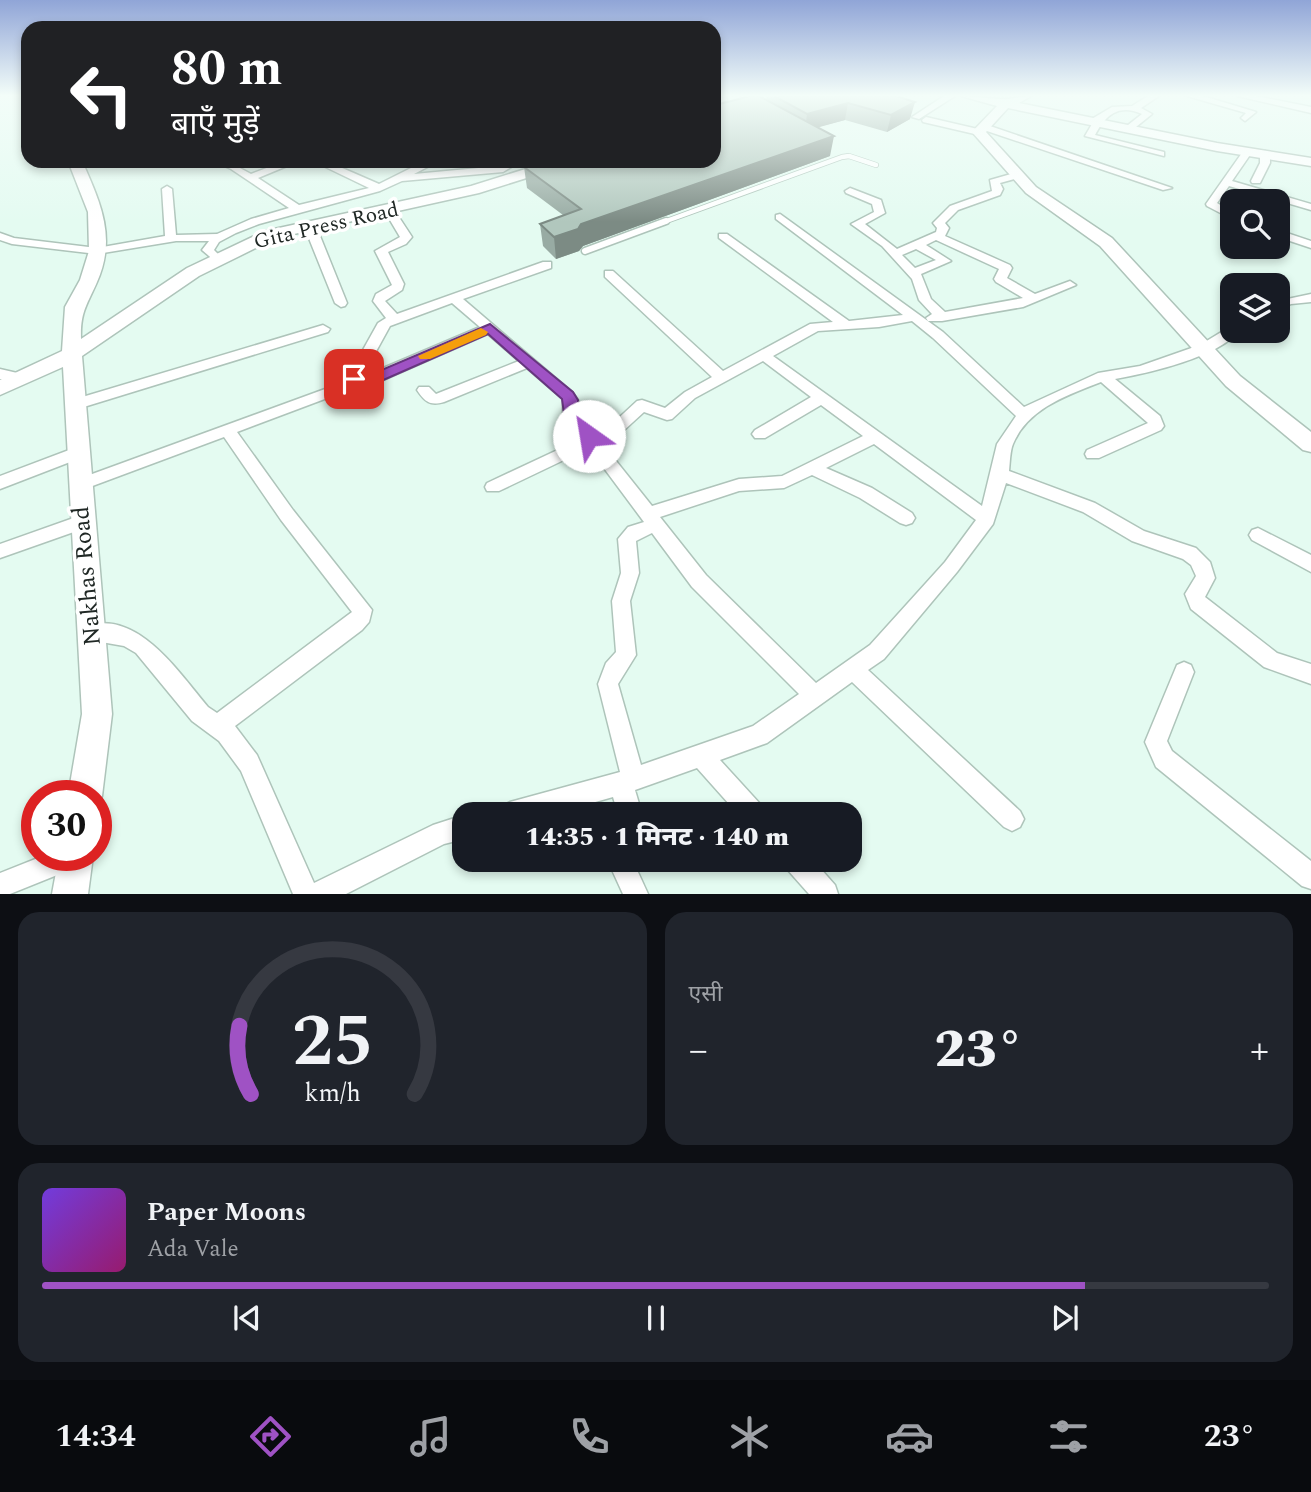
<!DOCTYPE html>
<html lang="hi">
<head>
<meta charset="utf-8">
<style>
	:root { --surface:#171b24; --page:#20242c; --text:#f1f3f6; --muted:#9ea1a6; --line:#363941; --accent:#9f52c4 }
	body { margin:0; font-family:Spectral,"Noto Sans Devanagari",serif; background:var(--page); color:var(--text); height:100vh; display:flex; flex-direction:column; font-size:26px; white-space:nowrap }
	* { box-sizing:border-box; margin:0 }
	p { font-size:23px; color:var(--muted) }
	.icon { flex:none; width:38px; height:38px; fill:none; stroke:currentColor; stroke-width:2; stroke-linecap:round; stroke-linejoin:round }
	.map { position:relative; height:894px; overflow:hidden }
	.side { display:flex; flex-direction:column; gap:18px; padding:18px; background:#0d0f14; flex:1 }
	.side>* { flex:none }
	.banner { position:absolute; left:21px; top:21px; width:700px; height:147px; border-radius:21px; box-shadow:0 4px 10px #0003; background:#202124; color:#fff; overflow:hidden }
	.controls { position:absolute; left:1220px; top:189px; display:grid; gap:14px }
	.controls a { display:grid; place-items:center; width:70px; height:70px; border-radius:14px; background:var(--surface); box-shadow:0 4px 10px #0003; font-size:35px }
	.speed { position:absolute; left:21px; top:780px; display:flex; gap:14px; font-size:35px; font-weight:700; text-align:center }
	.speed>* { display:grid; place-content:center; width:91px; height:91px; border-radius:50%; background:var(--surface); box-shadow:0 4px 10px #0003; line-height:1 }
	.speed .limit { border:10px solid #d22; background:#fff; color:#111 }
	.pin { position:absolute; display:grid; place-items:center; width:60px; height:60px; color:#fff; margin:-30px; border-radius:14px; box-shadow:0 4px 10px #0006 }
	.me { position:absolute; width:77px; margin:-38px; rotate:328deg; stroke-linejoin:round; filter:drop-shadow(0 0 5px #0008) }
	.turn { display:flex; align-items:center; gap:24px; height:147px; padding:0 35px; font-size:32px }
	.turn .icon { width:91px; height:91px; stroke-width:2.5 }
	.turn b { display:block; font-size:49px; line-height:60px }
	.big { font-size:52px; font-weight:800; line-height:1.1 }
	.side .tile { flex:1; display:flex; flex-direction:column; justify-content:center; gap:10px; min-width:0; padding:0 24px; border-radius:21px; background:var(--page) }
	.side .dial { align-items:center; gap:0 }
	.dial svg { height:182px; overflow:visible; fill:none; stroke:var(--line); stroke-width:7; stroke-linecap:round; text-anchor:middle }
	.dial text { fill:var(--text); stroke:none }
	.song { display:flex; align-items:center; gap:21px }
	.cover { width:84px; height:84px; border-radius:10px; background:linear-gradient(135deg,hsl(260 70% 55%),hsl(320 70% 35%)) }
	.played { height:7px; border-radius:4px; background:linear-gradient(90deg,var(--accent) 85%,var(--line) 85%) }
	.keys { display:flex; justify-content:space-around; direction:ltr }
	.heat { display:flex; justify-content:space-between; align-items:center; font-size:38px; direction:ltr }
	.side .tiles { flex:1; display:grid; gap:18px; grid-template-columns:1fr 1fr }
	.tile:last-child { grid-column:span 2 }
	.trip { position:absolute; left:452px; top:802px; width:410px; height:70px; border-radius:21px; background:var(--surface); box-shadow:0 4px 10px #0003; font-weight:800; line-height:70px; text-align:center }
	.tab-bar { display:flex; height:112px; justify-content:space-around; align-items:center; background:#090b0e; color:var(--muted) }
	.tab-bar .icon { width:49px; height:49px }
	.tab-bar .active { color:var(--accent) }
	.tab-bar b { font-size:32px; color:var(--text) }
	.map>svg:first-child { display:block }
	.lines { fill:none; stroke-linecap:round; stroke-linejoin:round }
	.lane-far1-casing { stroke:#aec4ba; stroke-width:6 }
	.lane-casing { stroke:#aec4ba; stroke-width:9 }
	.street-casing { stroke:#aec4ba; stroke-width:3 }
	.secondary-casing { stroke:#aec4ba; stroke-width:3 }
	.lane-far1 { stroke:#fff; stroke-width:4.5 }
	.lane { stroke:#fff; stroke-width:6 }
	.street { fill:#fff; fill-rule:evenodd }
	.secondary { fill:#fff; fill-rule:evenodd }
	.wall { fill:#98aba3 }
	.shaded-wall { fill:#7c8b84 }
	.building { fill:#b1c7bd; stroke:#7c8b84; stroke-width:2 }
	.route { fill:#9f52c4; stroke:#67357f; stroke-width:2 }
	.slow { fill:#f59e0b }
	.labels { text-anchor:middle; stroke-width:7; stroke-linejoin:round; paint-order:stroke }
	.far-street-label { font-size:21px; fill:#202825; stroke:#fff }
	.street-label { font-size:24px; fill:#202825; stroke:#fff }
</style>
</head>
<body>
<div class="map">
<svg width="1311" height="894" viewBox="0 0 1311 894">
	<rect width="100%" height="100%" fill="#e4fbf1"/>
	<g class="lines">
		<!-- lane-far1 casing -->
		<g class="lane-far1-casing">
			<path id="lane-far1" d="M661,223L842,157L849,156L876,165"/>
		</g>
		<!-- lane casing -->
		<g class="lane-casing">
			<path id="lane" d="M585,251L666,221"/>
		</g>
		<!-- street casing -->
		<g class="street-casing">
			<path id="street" d="M716,96H725L727,100L714,105V99H718Z
				M944,96H955L919,119L912,117Z
				M1148,96H1159L1141,108L1152,114L1131,131L1123,129L1142,114C1118,103 1105,116 1095,135L1164,152V156L1085,136L1092,124L1089,122L1090,120L1112,107L1132,106Z
				M1187,96H1203L1256,112L1245,121L1241,118L1246,113Z
				M1237,96H1256L1311,107V113Z
				M926,117L982,130L984,132L979,135L923,122L922,120Z
				M981,125H987L1172,188L1163,190L981,129Z
				M1247,149L1252,152L1232,181L1311,204V210L1229,186L1217,203L1232,212V219L1207,206L1206,204L1244,150Z
				M1265,151L1270,154V163L1260,183H1252L1251,181L1260,163V154Z
				M213,161H227L251,174L285,161H299L258,178L299,205L369,188L313,161H326L379,184L423,162L439,161L414,174L500,166L504,161H521L503,172L402,181L380,191L259,224L236,233L219,242L214,250L222,258L216,262L202,250L209,241H176L97,254L12,244L0,240V233L14,238L97,248L165,236L162,189L167,186L172,189L176,235L217,234L251,219L289,208L231,169Z
				M1018,172L1023,175L1022,177L1000,183L1003,189L1000,195L958,210L945,223L949,228L945,236L1010,265L1012,268L1007,278L1035,294L1070,281L1076,285L1023,307L942,321H928L926,318L932,314L919,300L912,279L882,246L851,224L874,212L872,204L846,193L845,191L850,188L881,200L885,213L865,224L897,249L936,232L937,228L933,223L950,206L992,191L990,180ZM936,240L999,269L994,279L996,282L1023,298L945,312L931,299L921,274L951,261L926,245ZM916,249L936,260L915,268L902,255Z
				M389,207L393,208L412,237L406,244L388,252L404,284L402,290L385,301L397,314L543,262H551V268L463,299L573,393L578,400L579,413L594,433L611,425L637,401L642,400L665,408L685,392L712,377L605,277V271H613L723,371L810,324L833,322L719,238V234H727L849,321L903,315L776,219V215L780,214L943,332L1024,407L1098,373L1140,366L1200,345L1228,328L1239,331C1218,357 1149,373 1115,379L1160,416L1164,426L1161,430L1099,458H1087L1085,454L1087,450L1148,423L1101,382C1068,395 1028,408 1013,444C1010,451 1010,462 1009,471L1095,503L1144,531L1196,548L1210,562L1215,578L1205,597L1277,653L1311,664V684L1264,667L1191,609L1185,594L1196,576L1191,565L1183,559L1132,541L1083,512L1006,483L993,524L957,572L884,659L868,670L1020,811L1024,819L1020,827L1012,831L1004,827L852,682L767,743L720,760L762,806L766,814H738L697,768L635,790L642,814H618L613,797L553,814H498L502,806L510,802L620,772L598,684L606,663L616,652L612,601L621,573L618,539L628,527L644,522L589,448L499,491H487L485,487L487,483L581,439L563,414V399L527,368L444,402C430,406 425,402 417,390L419,387H429L436,394L519,361L488,334L372,385L353,386L346,391L237,432L293,510L372,610L369,622L362,630L235,726L257,755L314,883L433,825L464,815V839L444,844L346,894H293L241,771L219,741L192,721L136,653L124,646L84,639L81,633L84,627C137,607 179,673 208,707L217,713L352,612L281,520L224,437L79,491L73,489L71,485L73,481L336,385L349,375L378,323L386,318L373,301L376,294L392,285L375,251L400,237L384,210ZM452,303L480,327L362,377L390,326ZM912,321L933,338L1016,416L997,444L982,506L773,356L818,331L879,327ZM763,361L811,397L755,430L752,434L755,438H765L821,405L863,436L782,476L739,479L652,506L601,442L621,433L644,412L667,420L672,419L695,398ZM874,444L976,520L945,562L870,645L816,683L706,575L660,517L739,491L784,488L812,475L860,498L900,523L906,525L912,523L915,518L912,513L872,488L826,468ZM652,533L692,587L799,694L753,726L641,765L618,684L636,655L630,601L639,573L636,541Z
				M306,224L316,226L347,303L345,306L341,307L335,303L304,226Z
				M1278,230L1311,241V248L1278,237Z
				M1311,294V302L1291,304L1278,310V301Z
				M323,325L330,329L328,332L74,410L67,405L69,401Z
				M0,369L26,375L28,378L21,383L0,379Z
				M77,447L85,453L83,457L0,489V476Z
				M82,515L88,517L91,522L88,527L0,558V544Z
				M1258,528L1311,555V572L1252,540L1249,535L1252,530Z
				M1184,662L1191,665L1194,672L1167,741L1172,751L1311,861V889L1302,886L1156,767L1145,742L1177,665Z
				M43,856H85L82,865L10,894H0V873Z
				M607,859H632L648,894H623Z
				M783,859H812L835,885L838,894H809L786,868Z"/>
		</g>
		<!-- secondary casing -->
		<g class="secondary-casing">
			<path id="secondary" d="M961,96C975,96 988,99 1002,99C1011,100 1021,96 1031,96L1019,103L1217,143L1311,158V166L1217,151L1008,108L986,132L1036,187L1112,238L1240,376L1311,432V452L1303,450L1226,386L1100,246L1026,193L972,132L997,106Z
				M68,161H82C100,202 117,237 97,282C87,305 80,312 81,339L187,268L265,231L471,186L551,161H573L571,164L479,193L276,238L199,276L82,356L112,714L102,796L96,808V796H68L82,714L63,367L0,395V380L62,351L65,307L80,280L89,251L88,212Z
				M59,856H93L88,894H52Z"/>
		</g>
		<!-- lane-far1 -->
		<use href="#lane-far1" class="lane-far1"/>
		<!-- lane -->
		<use href="#lane" class="lane"/>
		<!-- street -->
		<use href="#street" class="street"/>
		<!-- secondary -->
		<use href="#secondary" class="secondary"/>
	</g>
	<!-- wall -->
	<path class="wall" d="M767,96H896L910,119L887,132L845,120L818,127L830,156L583,246L579,251L556,259L543,246L540,224L563,215L527,188L524,167L544,161L716,105L766,100Z"/>
	<!-- shaded-wall -->
	<path class="shaded-wall" d="M915,102L910,119L887,132L891,115Z
		M848,103L845,120L805,131L807,114Z
		M834,136L830,156L583,246L579,251L556,259L554,237L581,224Z"/>
	<!-- building -->
	<path class="building" d="M750,96H759L834,136L581,224L578,229L554,237L540,224L581,209L524,167L545,161H714V104L716,105Z
		M774,96H896L915,102L891,115L848,103L807,114Z"/>
	<!-- sky -->
	<linearGradient id="sky" x2="0" y2="1"><stop stop-color="#90a5d7"/><stop offset="0.43" stop-color="#f3fdf9"/><stop offset="1" stop-color="#f3fdf9" stop-opacity="0"/></linearGradient>
	<rect width="1311" height="222" fill="url(#sky)"/>
	<!-- route -->
	<path class="route" d="M490,324L573,392L578,400L579,413L596,436L594,440H583L564,414L562,399L488,334L372,385L360,388L346,384L344,381L354,374L363,378Z"/>
	<!-- slow -->
	<path class="slow" d="M481,328L488,332L486,335L430,359H420L418,356Z"/>
	<g class="labels">
		<!-- far-street labels -->
		<g class="far-street-label">
			<text transform="translate(326 225) rotate(-13)" y="7">Gita Press Road</text>
		</g>
		<!-- street labels -->
		<g class="street-label">
			<text transform="translate(86 576) rotate(-95)" y="8">Nakhas Road</text>
		</g>
	</g>
</svg>
<div class="controls">
<a><svg class="icon" aria-label="search" viewBox="0 0 24 24"><circle cx="10" cy="10" r="6"/><path d="M15 15l6 6"/></svg></a>
<a><svg class="icon" aria-label="layers" viewBox="0 0 24 24"><path d="M12 4l9 5-9 5-9-5zM3 14l9 5 9-5"/></svg></a>
</div>
<div class="speed"><div class="limit">30</div></div>
<div class="pin" style="left:354px;top:379px;background:#d93025"><svg class="icon" aria-label="arrive" viewBox="0 0 24 24"><path d="M6 21V4h12l-3 4 3 4H6"/></svg></div>
<svg class="me" style="left:589px;top:436px" viewBox="-20 -20 40 40"><circle r="19" fill="#fff"/><path d="M0-13L10 11 0 6-10 11z" fill="#9f52c4"/></svg>
<div class="trip">14:35 · 1 मिनट · 140 m</div>
<div class="banner">
<div class="turn"><svg class="icon" aria-label="left" viewBox="0 0 24 24"><path d="M17 20v-9H6M10 6l-5 5 5 5"/></svg><div><b>80 m</b>बाएँ मुड़ें</div></div>
</div>
</div>
<section class="side">
<div class="tiles">
<div class="tile dial"><svg viewBox="0 0 100 80">
<path d="M14 69A42 42 0 1 1 86 69"/>
<path d="M14 69A42 42 0 0 1 9 39" stroke="#9f52c4"/>
<text x="50" y="56" font-size="32" font-weight="700">25</text>
<text x="50" y="72" font-size="11">km/h</text>
</svg></div>
<div class="tile"><p>एसी</p>
<div class="heat"><a>−</a><b class="big">23°</b><a>+</a></div>
</div>
<div class="tile">
<div class="song"><i class="cover"></i><div><b>Paper Moons</b><p>Ada Vale</p></div></div>
<div class="played"></div>
<div class="keys"><svg class="icon" aria-label="previous" viewBox="0 0 24 24"><path d="M18 5L8 12l10 7zM5 5v14"/></svg><svg class="icon" aria-label="pause" viewBox="0 0 24 24"><path d="M8 5v14M16 5v14"/></svg><svg class="icon" aria-label="next" viewBox="0 0 24 24"><path d="M6 5l10 7-10 7zM19 5v14"/></svg></div>
</div>
</div>
</section>
<nav class="tab-bar">
<b>14:34</b>
<svg class="icon active" aria-label="directions" viewBox="0 0 24 24"><path d="M12 3l9 9-9 9-9-9zM9 14v-3h6M13 9l2 2-2 2"/></svg>
<svg class="icon" aria-label="music" viewBox="0 0 24 24"><path d="M9 18V5l10-2v13"/><circle cx="6" cy="18" r="3"/><circle cx="16" cy="16" r="3"/></svg>
<svg class="icon" aria-label="phone" viewBox="0 0 24 24"><path d="M5 4h4l2 5-3 2q2 4 5 5l2-3 5 2v4C11 20 4 13 5 4z"/></svg>
<svg class="icon" aria-label="climate" viewBox="0 0 24 24"><path d="M12 3v18M4 7l16 10M4 17L20 7"/></svg>
<svg class="icon" aria-label="car" viewBox="0 0 24 24"><path d="M5 17H2v-5l4-1 3-4h7l3 4 3 1v5h-3M9 17h6M6 11h13"/><circle cx="7" cy="17" r="2"/><circle cx="17" cy="17" r="2"/></svg>
<svg class="icon" aria-label="filters" viewBox="0 0 24 24"><path d="M4 7h16M4 17h16"/><circle cx="9" cy="7" r="2"/><circle cx="15" cy="17" r="2"/></svg>
<b>23°</b>
</nav>
</body>
</html>
